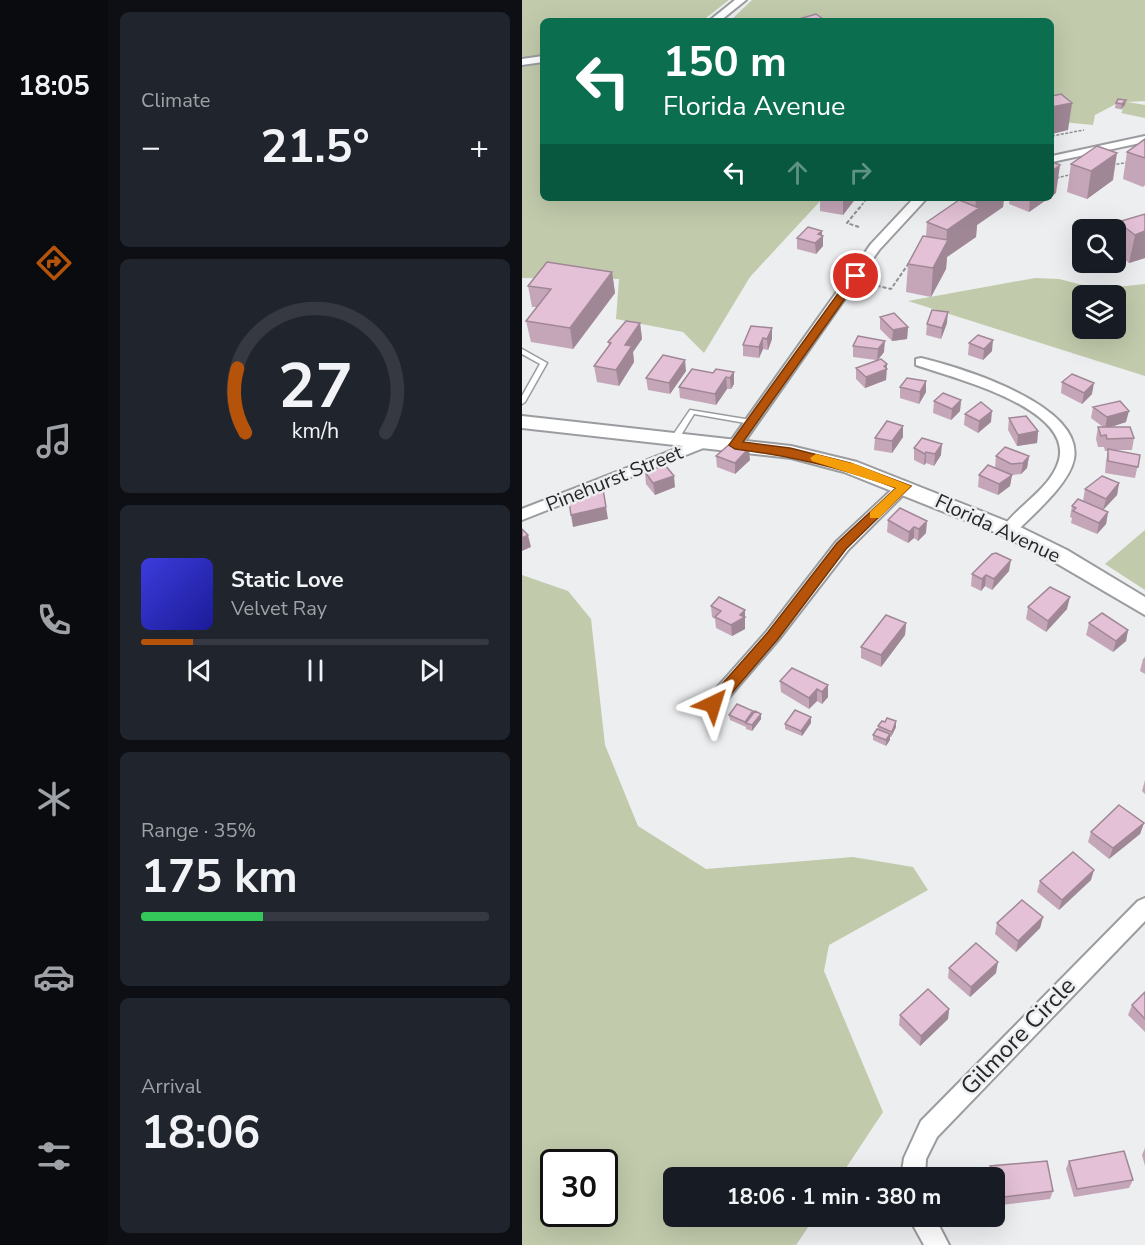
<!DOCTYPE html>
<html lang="en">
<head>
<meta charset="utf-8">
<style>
	:root { --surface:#171b24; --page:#20242c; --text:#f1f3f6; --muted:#9ea1a6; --line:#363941; --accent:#b45309 }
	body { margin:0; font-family:"Nunito Sans",sans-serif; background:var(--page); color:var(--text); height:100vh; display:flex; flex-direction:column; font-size:22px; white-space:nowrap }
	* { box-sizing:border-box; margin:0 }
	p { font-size:20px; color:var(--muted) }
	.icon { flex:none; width:33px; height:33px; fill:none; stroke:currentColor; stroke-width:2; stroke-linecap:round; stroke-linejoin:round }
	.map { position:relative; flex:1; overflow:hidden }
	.side { display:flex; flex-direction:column; gap:12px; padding:12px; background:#0d0f14; width:414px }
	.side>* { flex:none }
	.top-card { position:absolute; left:18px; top:18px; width:514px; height:183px; border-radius:9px; box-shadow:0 6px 24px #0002; background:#0b6e4f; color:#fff; overflow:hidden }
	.tools { position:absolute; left:550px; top:219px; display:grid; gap:12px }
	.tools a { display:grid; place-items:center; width:54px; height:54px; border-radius:9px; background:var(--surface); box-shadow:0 6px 24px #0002; font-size:30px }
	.speed { position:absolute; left:18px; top:1149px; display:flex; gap:12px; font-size:30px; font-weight:700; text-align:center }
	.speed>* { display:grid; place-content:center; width:78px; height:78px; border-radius:50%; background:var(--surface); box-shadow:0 6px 24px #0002; line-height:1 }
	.speed .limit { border:3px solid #111; border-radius:9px; background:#fff; color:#111 }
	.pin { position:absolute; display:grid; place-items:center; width:51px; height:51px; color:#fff; margin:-26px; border:3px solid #fff; border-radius:50%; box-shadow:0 2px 6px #0007 }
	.me { position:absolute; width:66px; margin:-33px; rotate:41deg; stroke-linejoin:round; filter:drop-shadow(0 0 4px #0008) }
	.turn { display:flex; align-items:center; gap:21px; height:126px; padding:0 24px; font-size:27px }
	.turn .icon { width:78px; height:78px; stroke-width:2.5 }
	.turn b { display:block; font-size:42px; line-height:51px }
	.lanes { display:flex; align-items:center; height:57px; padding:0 24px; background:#0003; justify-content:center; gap:30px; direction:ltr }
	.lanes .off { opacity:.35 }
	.big { font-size:45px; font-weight:700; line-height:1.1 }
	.side .widget { flex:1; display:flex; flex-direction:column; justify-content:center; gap:9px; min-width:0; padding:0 21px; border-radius:9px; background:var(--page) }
	.side .dial { align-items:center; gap:0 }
	.dial svg { height:156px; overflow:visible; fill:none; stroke:var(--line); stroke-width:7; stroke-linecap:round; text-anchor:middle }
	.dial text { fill:var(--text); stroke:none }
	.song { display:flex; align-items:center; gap:18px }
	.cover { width:72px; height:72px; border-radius:9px; background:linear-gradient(135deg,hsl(240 70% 55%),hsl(240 70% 35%)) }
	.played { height:6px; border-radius:3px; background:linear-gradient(90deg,var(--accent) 15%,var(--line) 15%) }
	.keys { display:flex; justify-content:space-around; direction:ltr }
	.heat { display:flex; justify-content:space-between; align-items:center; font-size:33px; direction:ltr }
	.charge { height:9px; border-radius:4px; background:linear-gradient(90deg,#34c759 35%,var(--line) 0) }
	.trip { position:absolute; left:141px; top:1167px; width:342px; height:60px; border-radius:9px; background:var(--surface); box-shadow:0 6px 24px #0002; font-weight:700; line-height:60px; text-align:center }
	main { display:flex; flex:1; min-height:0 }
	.menu { display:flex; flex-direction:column; width:108px; justify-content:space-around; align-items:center; background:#090b0e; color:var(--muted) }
	.menu .icon { width:42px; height:42px }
	.menu .active { color:var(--accent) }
	.menu b { font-size:27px; color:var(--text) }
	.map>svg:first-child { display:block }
	.green { fill:#c1caab; fill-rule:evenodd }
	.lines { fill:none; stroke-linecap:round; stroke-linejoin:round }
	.lane-casing { stroke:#9a9c9f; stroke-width:3 }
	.street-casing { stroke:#9a9c9f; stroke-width:4 }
	.secondary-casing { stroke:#9a9c9f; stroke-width:4 }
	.path-far1 { stroke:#8f9092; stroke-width:1.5; stroke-dasharray:3 1.5; stroke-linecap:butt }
	.path { stroke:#8f9092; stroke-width:2; stroke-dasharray:4 2; stroke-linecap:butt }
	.lane { fill:#fff; fill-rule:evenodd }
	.street { fill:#fff; fill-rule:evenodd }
	.secondary { fill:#fff; fill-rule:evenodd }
	.wall { fill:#c4a6b8 }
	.shaded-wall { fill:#a08796 }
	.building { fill:#e4c1d6; stroke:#a08796; stroke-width:1.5 }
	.route { fill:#b45309; stroke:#753606; stroke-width:1.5 }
	.slow { fill:#f59e0b }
	.labels { text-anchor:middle; stroke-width:5; stroke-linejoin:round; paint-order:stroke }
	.street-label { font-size:20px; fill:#262728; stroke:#eceef0 }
	.near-street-label { font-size:24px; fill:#262728; stroke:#eceef0 }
</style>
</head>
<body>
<main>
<nav class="menu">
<b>18:05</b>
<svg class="icon active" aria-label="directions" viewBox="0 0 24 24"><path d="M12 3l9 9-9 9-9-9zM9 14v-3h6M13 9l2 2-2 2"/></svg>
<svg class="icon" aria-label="music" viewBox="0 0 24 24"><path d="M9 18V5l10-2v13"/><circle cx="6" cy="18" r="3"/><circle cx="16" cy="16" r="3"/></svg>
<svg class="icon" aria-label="phone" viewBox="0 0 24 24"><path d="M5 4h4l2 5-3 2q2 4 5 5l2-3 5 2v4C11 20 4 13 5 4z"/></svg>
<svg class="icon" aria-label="climate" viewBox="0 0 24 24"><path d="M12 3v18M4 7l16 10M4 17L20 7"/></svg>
<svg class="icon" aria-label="car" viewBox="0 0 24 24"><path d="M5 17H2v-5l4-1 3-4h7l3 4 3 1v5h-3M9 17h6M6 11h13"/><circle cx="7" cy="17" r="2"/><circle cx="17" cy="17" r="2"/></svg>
<svg class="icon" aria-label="filters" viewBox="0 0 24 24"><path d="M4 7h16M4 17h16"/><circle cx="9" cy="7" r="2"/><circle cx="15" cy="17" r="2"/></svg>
</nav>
<section class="side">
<div class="widget"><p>Climate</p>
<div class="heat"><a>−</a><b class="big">21.5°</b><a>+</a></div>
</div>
<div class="widget dial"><svg viewBox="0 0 100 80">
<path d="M14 69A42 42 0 1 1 86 69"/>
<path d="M14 69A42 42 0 0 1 10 36" stroke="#b45309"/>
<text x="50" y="56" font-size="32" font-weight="700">27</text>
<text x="50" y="72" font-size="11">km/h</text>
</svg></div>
<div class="widget">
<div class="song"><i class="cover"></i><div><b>Static Love</b><p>Velvet Ray</p></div></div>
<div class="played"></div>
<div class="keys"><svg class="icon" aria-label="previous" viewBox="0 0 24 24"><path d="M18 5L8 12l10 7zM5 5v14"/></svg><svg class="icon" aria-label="pause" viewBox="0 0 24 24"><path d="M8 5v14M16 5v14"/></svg><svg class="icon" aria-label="next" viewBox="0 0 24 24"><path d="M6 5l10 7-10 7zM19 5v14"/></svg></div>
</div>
<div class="widget"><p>Range · 35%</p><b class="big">175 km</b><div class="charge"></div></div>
<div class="widget"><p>Arrival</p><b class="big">18:06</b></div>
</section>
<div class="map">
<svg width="623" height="1245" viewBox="0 0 623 1245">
	<rect width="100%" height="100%" fill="#eceef0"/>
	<!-- green -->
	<path class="green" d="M0,0H207L180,21H21V56L0,59Z
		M230,0H623V101L605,102L623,105V118L599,113L601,110L593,108L594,104L573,115L571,125L530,121V21H208Z
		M21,63V198H301L228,277L182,353L161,332L94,319L97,279L0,278V67Z
		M513,278L537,279L576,289L623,284V376L386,301ZM561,296H594V328H561Z
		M623,530V590L583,564Z
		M0,575L46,591L69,619L83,745L116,826L184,869L331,857L391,867L406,890L307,945L302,971L361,1112L318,1177L152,1178V1216L293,1217L274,1245H0ZM82,1162V1214H32V1162Z"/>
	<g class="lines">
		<!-- lane casing -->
		<g class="lane-casing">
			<path id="lane" d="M0,349L25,363L3,402L0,404V396L18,364L0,354Z
				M168,410L229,420L233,422L229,424L172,414L156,440H150L149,438Z"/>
		</g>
		<!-- street casing -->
		<g class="street-casing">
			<path id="street" d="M213,0H224L198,21H187Z
				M21,56V62L0,65V59Z
				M623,136V142L530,162V156Z
				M392,198H405L357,250L218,448H208L206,445L208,442L349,244Z
				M399,358C440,368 562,405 552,459C547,485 510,515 492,534H482L479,530C494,507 522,493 534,468C563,410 431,378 394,365V359Z
				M184,437L191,442L189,445L0,520V509Z
				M382,481L387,483L389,486L387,489L326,550L257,639L197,709H185L182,704L185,699L245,631L314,542L377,483Z
				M623,898V921L415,1137L404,1159L403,1178H379L382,1158L399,1121L616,901Z
				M386,1216H412L427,1245H402Z"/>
		</g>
		<!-- secondary casing -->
		<g class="secondary-casing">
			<path id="secondary" d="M0,416L269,446L335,462L494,525L545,550L623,597V615L529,560L480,535L322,472L269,458L0,428Z"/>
		</g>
		<!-- path-far1 -->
		<path class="path-far1" d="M530,136L562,130
			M590,165L607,162
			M530,179L551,174
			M337,209L345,198"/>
		<!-- path -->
		<path class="path" d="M337,227L325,223L338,207
			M343,283L369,289L387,263"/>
		<!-- lane -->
		<use href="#lane" class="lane"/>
		<!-- street -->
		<use href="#street" class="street"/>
		<!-- secondary -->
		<use href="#secondary" class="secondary"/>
	</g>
	<!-- wall -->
	<path class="wall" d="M604,100L603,105L599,109L593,108L594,103Z
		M623,139V185L621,187L601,179L605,152Z
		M575,146L591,180L565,199L545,192L549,164Z
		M298,198H334L321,215L298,211Z
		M434,198H482L481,207L455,225L454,237L425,257L424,269L409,297L384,292L386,264L404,236L405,222L434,202Z
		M488,198H527L507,212L487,204Z
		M623,214V258L607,263L594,253V231L596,222Z
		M300,235L301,246L294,254L275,249V238Z
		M90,272L93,293L51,349L9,342L4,321L15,307H10L6,286Z
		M358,317L386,327L385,339L370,341L358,329Z
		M118,323L120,339L111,352L112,362L97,386L75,382L72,366L87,345L86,342Z
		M425,323L419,339L404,335L405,324Z
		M229,326L250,339L246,350L241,349L237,358L221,356V345Z
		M336,336L362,352L356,360L365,364L364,380L343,388L334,379V368L354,360L331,357V346Z
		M447,343L470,351L461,360L446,355Z
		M164,371L148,394L126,390L124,378Z
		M212,372V384L209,389H205L194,405L158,398L157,387L191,373Z
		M540,382L570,394L560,404L539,393Z
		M378,387L404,392L397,404L378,398Z
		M439,400L438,411L429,420L411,413L412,401Z
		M571,407L604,422L588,427L612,438L610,450H592L618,455L613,478L583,473L584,461L586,451H583L582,447H576L574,439L576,427H581L569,418Z
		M443,414L469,422L456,433L442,425Z
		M487,418L516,431L515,443L495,446L486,430Z
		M381,437L370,453L352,450L353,438Z
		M392,448L419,455L412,466L404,463L402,465L392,460Z
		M194,456L228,460L213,474L195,467Z
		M474,456H507L505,468L499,474L490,475L488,486L476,495L456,487L457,475L473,468Z
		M123,472L153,487L133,495L124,484Z
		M597,483L595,495L581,510L561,501L563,489Z
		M550,506L586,512L584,524L575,534L549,523L550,518L548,517Z
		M378,508L404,533L396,541L392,538L386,543L365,532L366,520Z
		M487,571L470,590L463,586L459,591L449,586L450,574Z
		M189,606L223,610V629L210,636L194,628L193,619L190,617Z
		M506,607L545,609L524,632L504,619Z
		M384,623L383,635L359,667L339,658V647Z
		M567,623L606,630L604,641L591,652L564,635Z
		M623,657V674L618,671L621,659Z
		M258,681L306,685V697L300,704L295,701L287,709L259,692Z
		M232,713L239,719L230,731L224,729V727L208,720L207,715Z
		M289,717V723L280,736L263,729V724Z
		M356,726L374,727L369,737H368V740L364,746L351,740V735L356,729Z
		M623,780V794L620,791Z
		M622,823L618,834L587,859L566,842L569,832Z
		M569,880L537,910L515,892L518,881Z
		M521,917L518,928L494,952L473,934L475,923Z
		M427,968L474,973L448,997L426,978Z
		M623,992V1032L606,1015L610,1005Z
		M427,1009L426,1019L398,1046L377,1025L378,1015Z
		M623,1148V1166L620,1155Z
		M547,1161L611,1180L607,1188L552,1197L544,1169Z
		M468,1166L531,1191L528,1199L472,1206V1178H466V1174Z"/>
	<!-- shaded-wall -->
	<path class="shaded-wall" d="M604,100L603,105L599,109L600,104Z
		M550,103L546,130L530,134V107Z
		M595,153L591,180L565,199L569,171Z
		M538,165L534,193L530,196V171Z
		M321,198H334L321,215Z
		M456,198H482L481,207L455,225L454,237L425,257L424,269L409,297L411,268L424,244L425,230L453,211L454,199Z
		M508,198H527L507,212Z
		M300,231V237L301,236V246L294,254L293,243L296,234Z
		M623,231V258L607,263L613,235Z
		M90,272L93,293L51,349L48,328Z
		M426,312L425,323L419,339L420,328Z
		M118,323L120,339L111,352L112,362L97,386L94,370L103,345Z
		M386,327L385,339L370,341L371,330Z
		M250,328V339L246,350L245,339Z
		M241,338V349L237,358V347Z
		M471,340L470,351L461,360L462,349Z
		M363,341L362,352L355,361L356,349Z
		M163,360L164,371L148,394L147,383Z
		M365,364L364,380L343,388L344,377Z
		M212,372V384L209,389L208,378Z
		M204,377L205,389L194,405L193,394Z
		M404,381V392L397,404L398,392Z
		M572,383L570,394L560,404L562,393Z
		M439,400L438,411L429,420L430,409Z
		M470,411L469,422L456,433L457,421Z
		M607,411L604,422L583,429L585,417Z
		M381,426V437L370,453V441Z
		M516,431L515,443L495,446L496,435Z
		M420,444L419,455L412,466L413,454Z
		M227,448L228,460L213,474V463Z
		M404,452V463L402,465L403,454Z
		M507,456L505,468L499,474L501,463Z
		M490,475L488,486L476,495L477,484Z
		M152,476L153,487L133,495L131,483Z
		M597,483L595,495L581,510L584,499Z
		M81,489L86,519L51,527L49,515Z
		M586,512L584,524L575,534L577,523Z
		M405,521L404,533L396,541L397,529Z
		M392,527V538L386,543L387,532Z
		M6,535L9,547L0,551V538Z
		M489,560L487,571L470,590L472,579Z
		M464,575L463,586L459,591L460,579Z
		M548,597L545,609L524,632L526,621Z
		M223,610V629L210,636L209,625Z
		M384,623L383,635L359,667V655Z
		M606,630L604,641L591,652L594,641Z
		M306,685V697L300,704V692Z
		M295,689V701L287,709V698Z
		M239,714V719L230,731V725Z
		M289,717V723L280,736L279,731Z
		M374,721V727L369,737L370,732Z
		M368,734V740L364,746V740Z
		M622,823L618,834L587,859L591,848Z
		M572,870L569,880L537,910L540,900Z
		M521,917L518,928L494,952L496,941Z
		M476,962L474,973L448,997L449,987Z
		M427,1009L426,1019L398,1046L399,1036Z"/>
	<!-- building -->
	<path class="building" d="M294,14L304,21H281L277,19Z
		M539,94L550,103L530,107V96Z
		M596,99L604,100L600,104L594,103Z
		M623,139V158L605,152Z
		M575,146L595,153L569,171L549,164Z
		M530,162L538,165L530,171Z
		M437,200L457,208L425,230L405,222Z
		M623,214V231L613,235L596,222Z
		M286,227L300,231L296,234L301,236L293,243L275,238Z
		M401,236L426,240L411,268L386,264Z
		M25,262L90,272L48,328L4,321L29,289L6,286Z
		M410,310L426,312L420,328L405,324Z
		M372,313L386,327L371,330L358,317Z
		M104,321L118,323L103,345L110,346L94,370L72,366L89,343L86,342Z
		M229,326L250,328L245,339L241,338L237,347L221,345Z
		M456,335L471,340L462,349L447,343Z
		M336,336L363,341L356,349L331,346Z
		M141,355L163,360L147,383L124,378Z
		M359,359L365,364L362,366L365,369L344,377L334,368Z
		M170,369L191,373L194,369L212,372L208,378L204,377L193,394L157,387Z
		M550,374L572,383L562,393L540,382Z
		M385,378L404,381L398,392L378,387Z
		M421,393L439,400L430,409L412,401Z
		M598,401L607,411L585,417L571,407Z
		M459,402L470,411L457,421L443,414Z
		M504,416L516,431L496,435L487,418Z
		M365,421L381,426L370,441L353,438Z
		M576,427H608L612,438L585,439L584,435L579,436Z
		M400,438L420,444L413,454L404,452L403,454L392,448Z
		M210,442L227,448L213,463L194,456Z
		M483,447L507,456L501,463L489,464L474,456Z
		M586,449L618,455L616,467L586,461Z
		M143,465L152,476L131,483L123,472Z
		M466,465L490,475L477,484L457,475Z
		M580,476L597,483L584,499L563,489Z
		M78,486L81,489L84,507L49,515L46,495L56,494V490Z
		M556,499L586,512L577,523L551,511L554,508L550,506Z
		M378,508L405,521L397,529L392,527L387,532L366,520Z
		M0,529L6,535L0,538Z
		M474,553L489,560L472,579L464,575L460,579L450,574L470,554Z
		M528,587L548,597L526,621L506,607Z
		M197,597L223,610L218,615L223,617L209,625L193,617L199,611L189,606Z
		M580,613L606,630L594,641L567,623Z
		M364,615L384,623L359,655L339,647Z
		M270,668L306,685L300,692L295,689L287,698L258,681Z
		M215,704L231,711L223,722L207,715Z
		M273,710L289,717L279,731L263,724Z
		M233,711L239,714L230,725L224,723Z
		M365,718L374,721L370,732L356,726L360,721L363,722Z
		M355,729L368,734L364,740L351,735Z
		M597,805L622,823L591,848L569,832Z
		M551,852L572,870L540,900L518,881Z
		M500,900L521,917L496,941L475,923Z
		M454,943L476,962L449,987L427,968Z
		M406,989L427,1009L399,1036L378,1015Z
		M623,992V1019L610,1005Z
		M602,1151L611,1180L555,1189L547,1161Z
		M525,1161L531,1191L473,1198L472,1178H470L468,1166Z"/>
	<!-- route -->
	<path class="route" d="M330,274L339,276L221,442L268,448L328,463L389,486L324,549L256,639L197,708H186L184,704L186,700L246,632L315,543L374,488C321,468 269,456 213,449L207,445Z"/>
	<!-- slow -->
	<path class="slow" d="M294,454L333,464L389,486L357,518H348V512L374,488L290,461L288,458Z"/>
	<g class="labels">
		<!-- street labels -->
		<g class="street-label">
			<text transform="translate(92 478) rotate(-22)" y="7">Pinehurst Street</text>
			<text transform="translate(476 528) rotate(25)" y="7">Florida Avenue</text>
		</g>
		<!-- near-street labels -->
		<g class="near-street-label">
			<text transform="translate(496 1036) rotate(-46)" y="8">Gilmore Circle</text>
		</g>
	</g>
</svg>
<div class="tools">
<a><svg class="icon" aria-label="search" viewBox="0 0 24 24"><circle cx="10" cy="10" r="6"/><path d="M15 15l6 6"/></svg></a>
<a><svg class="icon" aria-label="layers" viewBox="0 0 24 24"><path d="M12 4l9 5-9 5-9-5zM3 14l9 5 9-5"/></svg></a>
</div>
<div class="speed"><div class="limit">30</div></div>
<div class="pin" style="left:334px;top:276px;background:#d93025"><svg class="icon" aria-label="arrive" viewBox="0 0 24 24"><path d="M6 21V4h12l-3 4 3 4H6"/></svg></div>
<svg class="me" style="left:191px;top:704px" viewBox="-20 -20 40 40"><path d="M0-17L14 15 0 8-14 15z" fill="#b45309" stroke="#fff" stroke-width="4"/></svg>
<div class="trip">18:06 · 1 min · 380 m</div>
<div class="top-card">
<div class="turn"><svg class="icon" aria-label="left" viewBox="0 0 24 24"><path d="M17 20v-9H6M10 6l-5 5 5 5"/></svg><div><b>150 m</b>Florida Avenue</div></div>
<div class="lanes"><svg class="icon" aria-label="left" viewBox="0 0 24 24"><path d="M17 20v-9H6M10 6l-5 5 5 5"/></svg><svg class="icon off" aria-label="ahead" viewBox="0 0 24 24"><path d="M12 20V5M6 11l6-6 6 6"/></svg><svg class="icon off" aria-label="right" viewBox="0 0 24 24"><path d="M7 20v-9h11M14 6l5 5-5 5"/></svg></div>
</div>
</div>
</main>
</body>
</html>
